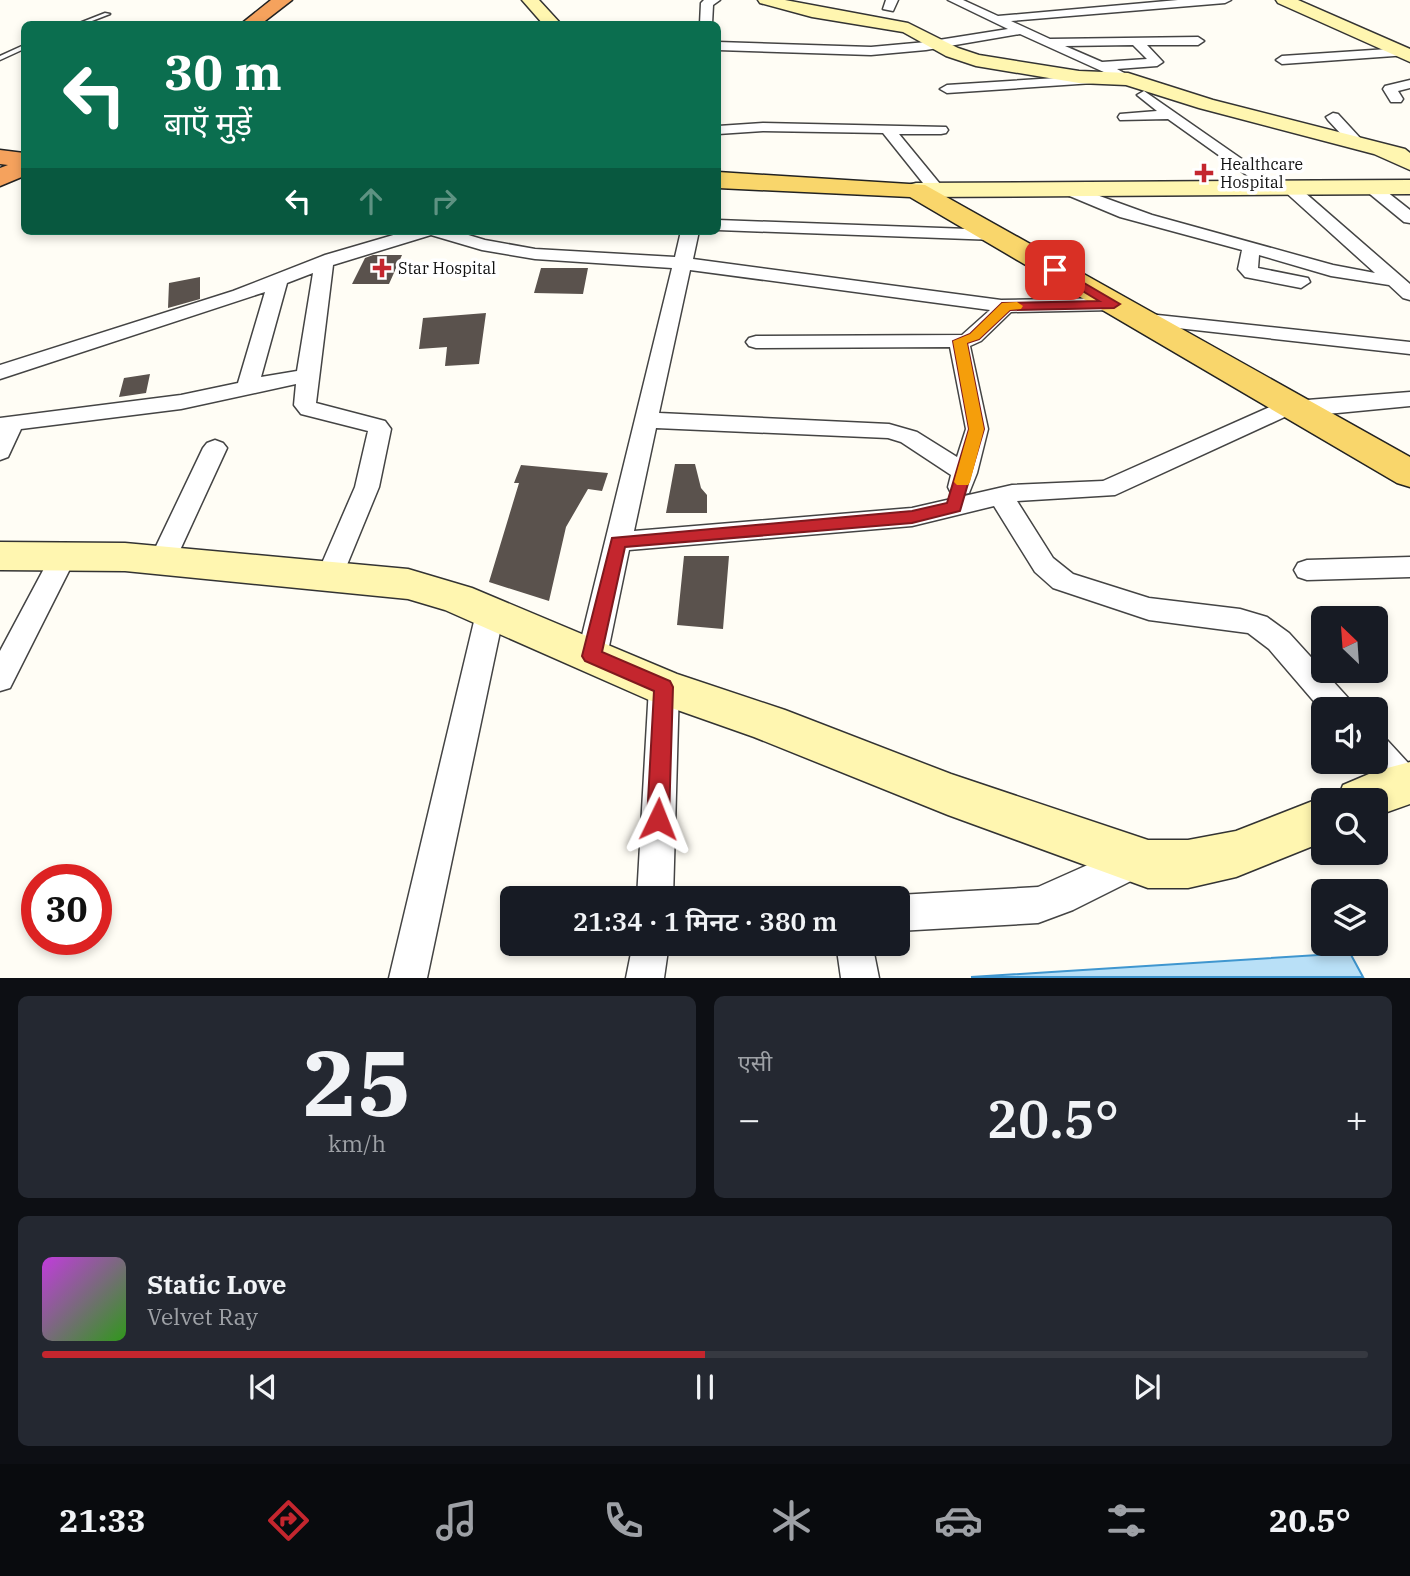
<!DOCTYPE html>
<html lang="hi">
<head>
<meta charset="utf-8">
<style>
	:root { --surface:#171b24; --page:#242831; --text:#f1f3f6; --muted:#9ea1a6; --line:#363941; --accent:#c4262e }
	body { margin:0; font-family:"IBM Plex Serif","Noto Sans Devanagari",serif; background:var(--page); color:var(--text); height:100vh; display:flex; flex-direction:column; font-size:26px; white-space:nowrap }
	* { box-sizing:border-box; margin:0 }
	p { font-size:23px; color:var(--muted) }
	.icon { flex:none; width:38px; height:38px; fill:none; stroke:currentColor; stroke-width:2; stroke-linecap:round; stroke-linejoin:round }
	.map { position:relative; height:978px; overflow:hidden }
	.side { display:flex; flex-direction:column; gap:18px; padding:18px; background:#0d0f14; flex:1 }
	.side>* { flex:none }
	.banner { position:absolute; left:21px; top:21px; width:700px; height:214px; border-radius:10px; box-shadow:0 4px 10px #0003; background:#0b6e4f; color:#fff; overflow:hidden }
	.needle { width:46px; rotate:335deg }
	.tools { position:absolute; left:1311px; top:606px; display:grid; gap:14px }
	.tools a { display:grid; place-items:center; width:77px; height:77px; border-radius:10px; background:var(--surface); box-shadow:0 4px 10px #0003; font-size:35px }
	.speed { position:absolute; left:21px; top:864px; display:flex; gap:14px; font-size:35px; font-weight:700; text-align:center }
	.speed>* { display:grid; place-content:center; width:91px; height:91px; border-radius:50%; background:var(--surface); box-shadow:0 4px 10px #0003; line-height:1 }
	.speed .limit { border:10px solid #d22; background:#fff; color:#111 }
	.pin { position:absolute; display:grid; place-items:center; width:60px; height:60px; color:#fff; margin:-30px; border-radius:14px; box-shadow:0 4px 10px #0006 }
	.me { position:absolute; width:77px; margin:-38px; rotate:2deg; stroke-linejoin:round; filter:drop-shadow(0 0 5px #0008) }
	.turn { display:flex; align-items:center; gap:24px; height:147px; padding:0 28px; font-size:32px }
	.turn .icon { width:91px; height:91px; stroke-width:2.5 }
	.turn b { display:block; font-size:49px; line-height:60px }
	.lanes { display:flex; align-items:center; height:66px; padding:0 28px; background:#0003; justify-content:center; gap:35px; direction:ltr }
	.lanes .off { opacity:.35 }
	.big { font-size:52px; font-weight:600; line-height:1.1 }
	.side .widget { flex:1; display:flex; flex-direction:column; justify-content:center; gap:10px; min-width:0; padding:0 24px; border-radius:10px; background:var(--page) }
	.side .dial { align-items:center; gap:0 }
	.dial b { font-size:91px; line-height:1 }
	.song { display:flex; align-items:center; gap:21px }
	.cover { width:84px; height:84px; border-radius:10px; background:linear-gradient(135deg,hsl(290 70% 55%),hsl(110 70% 35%)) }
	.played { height:7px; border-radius:4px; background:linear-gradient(90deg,var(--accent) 50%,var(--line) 50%) }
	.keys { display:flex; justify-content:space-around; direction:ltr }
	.heat { display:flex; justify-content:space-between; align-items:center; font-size:38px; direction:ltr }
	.side .tiles { flex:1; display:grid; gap:18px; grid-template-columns:1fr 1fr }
	.widget:last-child { grid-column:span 2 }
	.trip { position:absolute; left:500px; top:886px; width:410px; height:70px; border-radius:10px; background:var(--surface); box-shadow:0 4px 10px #0003; font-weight:600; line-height:70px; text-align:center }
	.tab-bar { display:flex; height:112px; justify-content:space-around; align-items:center; background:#090b0e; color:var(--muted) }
	.tab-bar .icon { width:49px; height:49px }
	.tab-bar .on { color:var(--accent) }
	.tab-bar b { font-size:32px; color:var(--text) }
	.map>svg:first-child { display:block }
	.water { fill:#b9e0f7; stroke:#3f96cf; stroke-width:2 }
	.building { fill:#5a524d }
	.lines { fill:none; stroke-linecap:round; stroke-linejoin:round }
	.lane-casing { stroke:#444; stroke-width:3 }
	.street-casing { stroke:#444; stroke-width:3 }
	.secondary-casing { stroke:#333; stroke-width:3 }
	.primary-casing { stroke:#222; stroke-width:3 }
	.highway-casing { stroke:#222; stroke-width:3 }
	.lane { fill:#fff; fill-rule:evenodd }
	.street { fill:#fff; fill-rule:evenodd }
	.secondary { fill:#fff6b0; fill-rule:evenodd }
	.primary { fill:#f9d66b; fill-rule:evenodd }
	.highway { fill:#f5a25d; fill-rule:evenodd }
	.route { fill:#c4262e; stroke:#7f191e; stroke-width:2 }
	.slow { fill:#f59e0b }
	.poi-dot { fill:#c4262e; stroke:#fff; stroke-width:2.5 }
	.labels { text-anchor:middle; stroke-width:7; stroke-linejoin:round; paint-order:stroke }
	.far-poi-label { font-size:16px; fill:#111; stroke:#fff; text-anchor:start }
</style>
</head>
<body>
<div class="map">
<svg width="1410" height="978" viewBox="0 0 1410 978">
	<rect width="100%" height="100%" fill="#fffdf5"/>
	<!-- water -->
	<path class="water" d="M1350,953L1363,977H971Z"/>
	<!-- building -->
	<path class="building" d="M373,255H402L389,284H352L365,258Z
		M541,268H588L583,294L534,293Z
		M200,277V299L168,308L169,283Z
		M486,313L479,364L445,366L447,347L419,349L423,318Z
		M150,374L146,393L119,397L124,378Z
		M675,464H695L701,488L707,495V513H666Z
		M521,465L608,473L602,491L588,489L566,527L549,601L489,582L519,483H514Z
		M684,556H729L723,629L677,625Z"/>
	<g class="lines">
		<!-- lane casing -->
		<g class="lane-casing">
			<path id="lane" d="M105,13L110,14L84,24H77Z
				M24,45V49L0,60V56Z"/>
		</g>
		<!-- street casing -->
		<g class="street-casing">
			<path id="street" d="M704,0H720L713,5L712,24H700L701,3Z
				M886,0H898L893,11L883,9Z
				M948,0H963L998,16L1178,0H1231L1225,3L1011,21L1050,39L1198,37L1204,41L1198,45H1147L1163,62L1157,66L1117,69L1135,79L1128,83L1020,34L926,50L871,55L718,50V42L871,47L926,42L1008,29ZM1133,45L1147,59L1102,62L1065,46Z
				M1403,48L1408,49V55L1282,64L1276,60L1282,56Z
				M1103,75L1110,79L1108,82L947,93L940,89L947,85Z
				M1410,80V88L1398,91L1403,99L1401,102H1391L1383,89L1385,86Z
				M1144,91L1282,187L1290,183L1296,185L1410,284V300L1403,298L1389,285L1331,276L1259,255L1258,268L1308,278L1310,282L1301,288L1245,277L1238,269L1242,250L1120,217L1060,192L1058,189L1060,186H1072L1152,215L1333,265L1375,273L1282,189L1275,193L1269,191L1168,119L1120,120L1118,117L1120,114L1157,111L1137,95Z
				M1333,113L1338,114L1362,140L1365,143L1362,146H1352L1328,120L1326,117Z
				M763,123L946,127L948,130L946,133L941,134H899L945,190L937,195L931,193L883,133L763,131L718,134V126Z
				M1371,182L1377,184L1410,210V223L1404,222L1365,190L1363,187L1365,184Z
				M718,220L996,230L1005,235L996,240L718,230Z
				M407,231H455L485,240L535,249L675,257L681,231H699L693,259L1001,300L1114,298L1124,304L1114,310L1011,312L981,341L970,346L988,429L977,473L969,493L960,495L951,493L948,487L951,475L901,442L888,438L656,428L634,531L912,508L1012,485L1103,481L1281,402L1410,392V406L1296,417L1289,415L1115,495L1017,501L1053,558L1073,574L1149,598L1240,609L1267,617L1289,633L1350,700L1354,709H1323V712L1269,649L1248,633L1149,620L1053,588L1035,572L994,506L912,526L629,550L607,656L602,664L592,668L582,664L577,656L672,268L535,259L482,250L431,235L333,265L316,403L385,421L391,429L379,487L342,577L339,584L329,587L319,584L316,577L355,487L368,431L301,414L294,405L296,384L181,409L21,429L8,457L0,460V418L181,395L238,383L265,292L0,379V365L233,291L325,255ZM690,270L990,310L962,335L756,336L749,338L746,342L749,346L756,348L950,347L966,429L957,457L917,432L889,424L659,413ZM313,273L297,371L261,377L287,283Z
				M1139,313L1410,342V354L1132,323L1129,319L1132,315Z
				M215,440L223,443L227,448L175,561L171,568L162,571L153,568L149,561L203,448L207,443Z
				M64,545L73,548L77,555L10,688L0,691V651L55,548Z
				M1410,557V577L1307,580L1298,577L1294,570L1298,563L1307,560Z
				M490,602L500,605L504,613L427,978H389L476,613L480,605Z
				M664,675L675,678L679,687L673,898H637L649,687L653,678Z
				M1376,736L1387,740L1410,765V797L1406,799L1395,794L1366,761H1376Z
				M1137,843L1149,848L1154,860L1149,872L1073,910L1038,923L898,931V898H891L898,895L1038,887Z
				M633,943H669L664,978H626Z
				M836,943H872L879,978H841Z"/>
		</g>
		<!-- secondary casing -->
		<g class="secondary-casing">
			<path id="secondary" d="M522,0H539L561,24H543Z
				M758,0H785L908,23L958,48L979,55L1079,71L1128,73L1213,100L1405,149L1410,153V170L1374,154L1199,108L1126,85L1079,83L976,66L946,56L903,32L812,17L760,3Z
				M1276,0H1298L1410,49V62L1278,3Z
				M1410,180V194L916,197L908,195L904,190L908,185L916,183Z
				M0,542L125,543L408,569L472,588L677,674L785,710L951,774L1148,840H1188L1236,831L1323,797L1331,800H1323V842L1236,877L1188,888H1148L948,815L754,737L649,700L445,610L408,599L125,571L0,570Z
				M1410,762V804L1376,816V800H1337L1343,785L1376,771Z"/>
		</g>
		<!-- primary casing -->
		<g class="primary-casing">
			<path id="primary" d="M718,172L925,185L1410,457V487L1397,483L910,197L718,188Z"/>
		</g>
		<!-- highway casing -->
		<g class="highway-casing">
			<path id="highway" d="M271,0H292L261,24H241Z
				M0,150L24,153V176L0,186V168L8,165L0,164Z"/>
		</g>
		<!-- lane -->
		<use href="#lane" class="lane"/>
		<!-- street -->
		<use href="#street" class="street"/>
		<!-- secondary -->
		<use href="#secondary" class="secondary"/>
		<!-- primary -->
		<use href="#primary" class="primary"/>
		<!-- highway -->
		<use href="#highway" class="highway"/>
	</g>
	<!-- route -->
	<path class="route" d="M1055,266L1120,304L1114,308L1010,310L979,339L967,343L984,429L960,511L912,523L625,547L602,652L670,681L673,687L669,819L666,826L658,829L650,826L647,819L654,691L585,661L582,656L612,538L912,511L947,503L969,429L953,341L970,334L1002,303L1099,301L1051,272V267Z"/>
	<!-- slow -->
	<path class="slow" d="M1017,302L1023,306L1021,309L1010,310L979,339L967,343L984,429L970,482L968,485H957L954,482L969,429L953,341L970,334L1002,303Z"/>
	<!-- markers -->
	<g class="poi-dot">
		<path d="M1200.5 162.5h7v7h7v7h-7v7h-7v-7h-7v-7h7z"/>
		<path d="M378.5 257.5h7v7h7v7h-7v7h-7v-7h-7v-7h7z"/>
	</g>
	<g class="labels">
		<!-- far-poi labels -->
		<g class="far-poi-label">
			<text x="1220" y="170">Healthcare<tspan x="1220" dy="18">Hospital</tspan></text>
			<text x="398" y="274">Star Hospital</text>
		</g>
	</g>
</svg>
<div class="tools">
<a><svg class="needle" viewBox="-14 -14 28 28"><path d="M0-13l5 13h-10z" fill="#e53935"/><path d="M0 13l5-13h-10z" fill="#9ea1a6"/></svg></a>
<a><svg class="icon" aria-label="sound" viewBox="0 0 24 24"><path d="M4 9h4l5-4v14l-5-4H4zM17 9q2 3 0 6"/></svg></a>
<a><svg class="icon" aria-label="search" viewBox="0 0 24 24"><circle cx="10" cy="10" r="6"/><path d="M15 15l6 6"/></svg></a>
<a><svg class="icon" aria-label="layers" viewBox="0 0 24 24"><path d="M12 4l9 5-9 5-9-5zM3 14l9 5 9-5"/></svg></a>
</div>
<div class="speed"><div class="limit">30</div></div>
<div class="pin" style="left:1055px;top:270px;background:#d93025"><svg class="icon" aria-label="arrive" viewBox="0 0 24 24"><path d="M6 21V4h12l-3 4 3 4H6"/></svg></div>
<svg class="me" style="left:658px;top:819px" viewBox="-20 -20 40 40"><path d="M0-17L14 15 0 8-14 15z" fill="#c4262e" stroke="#fff" stroke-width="4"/></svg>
<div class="trip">21:34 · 1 मिनट · 380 m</div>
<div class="banner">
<div class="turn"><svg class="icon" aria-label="left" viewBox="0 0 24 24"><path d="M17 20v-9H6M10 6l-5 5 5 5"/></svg><div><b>30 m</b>बाएँ मुड़ें</div></div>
<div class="lanes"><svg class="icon" aria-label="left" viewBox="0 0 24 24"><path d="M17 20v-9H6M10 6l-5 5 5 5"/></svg><svg class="icon off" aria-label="ahead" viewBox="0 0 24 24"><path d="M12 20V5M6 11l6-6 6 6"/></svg><svg class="icon off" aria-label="right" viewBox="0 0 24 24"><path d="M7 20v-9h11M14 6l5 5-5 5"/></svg></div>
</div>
</div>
<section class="side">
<div class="tiles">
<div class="widget dial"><b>25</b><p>km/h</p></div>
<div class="widget"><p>एसी</p>
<div class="heat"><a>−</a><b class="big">20.5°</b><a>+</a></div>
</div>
<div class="widget">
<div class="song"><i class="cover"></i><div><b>Static Love</b><p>Velvet Ray</p></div></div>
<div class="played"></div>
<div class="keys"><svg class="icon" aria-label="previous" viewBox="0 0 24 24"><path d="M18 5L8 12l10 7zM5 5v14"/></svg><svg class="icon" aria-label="pause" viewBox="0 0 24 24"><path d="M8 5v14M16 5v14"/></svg><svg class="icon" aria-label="next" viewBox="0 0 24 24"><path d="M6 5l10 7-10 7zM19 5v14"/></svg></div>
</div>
</div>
</section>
<nav class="tab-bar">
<b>21:33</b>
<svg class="icon on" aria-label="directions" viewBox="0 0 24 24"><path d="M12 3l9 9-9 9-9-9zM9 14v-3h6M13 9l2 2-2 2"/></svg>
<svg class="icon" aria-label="music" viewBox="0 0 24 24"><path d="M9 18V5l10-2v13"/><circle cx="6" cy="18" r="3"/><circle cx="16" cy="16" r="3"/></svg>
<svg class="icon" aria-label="phone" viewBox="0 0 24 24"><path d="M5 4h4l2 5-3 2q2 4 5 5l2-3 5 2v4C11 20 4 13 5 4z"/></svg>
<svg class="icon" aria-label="climate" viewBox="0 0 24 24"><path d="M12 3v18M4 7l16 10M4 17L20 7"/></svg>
<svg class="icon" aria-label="car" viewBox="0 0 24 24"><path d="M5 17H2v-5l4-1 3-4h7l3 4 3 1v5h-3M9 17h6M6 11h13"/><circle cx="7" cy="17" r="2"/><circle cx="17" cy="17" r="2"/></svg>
<svg class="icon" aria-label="filters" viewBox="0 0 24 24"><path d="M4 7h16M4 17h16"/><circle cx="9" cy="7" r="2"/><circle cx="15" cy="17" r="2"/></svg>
<b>20.5°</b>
</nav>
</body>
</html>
